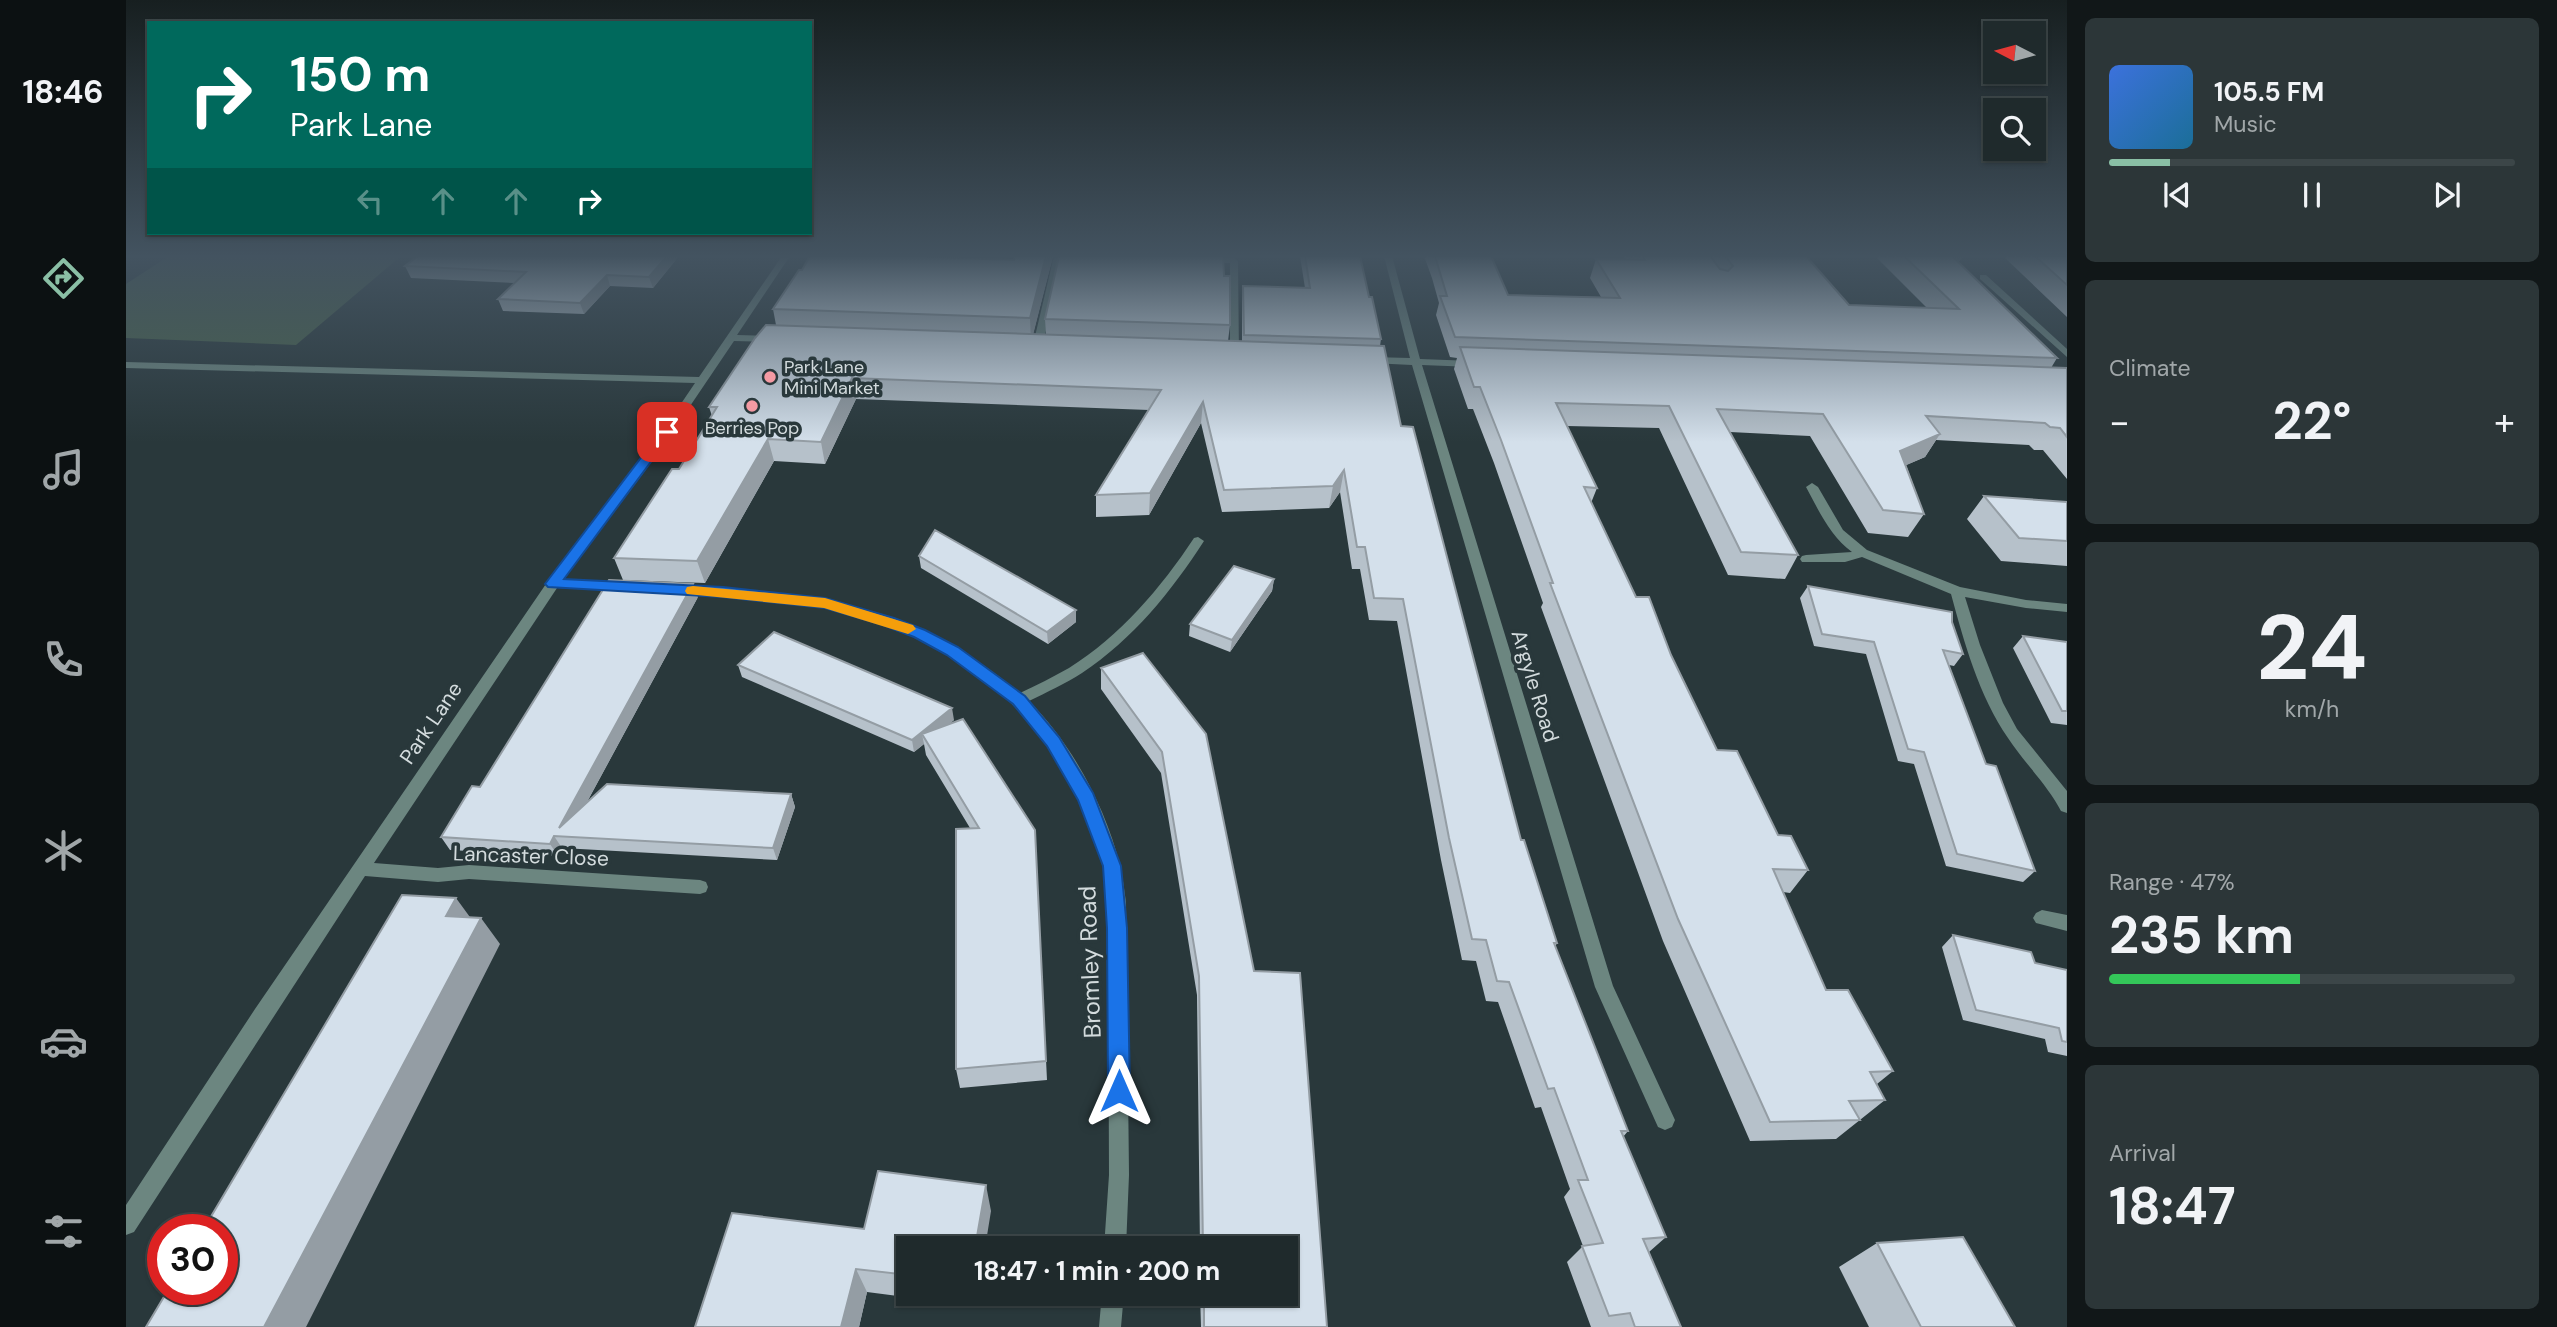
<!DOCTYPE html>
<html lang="en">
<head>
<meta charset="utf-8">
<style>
	:root { --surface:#1f2a2c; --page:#2c3638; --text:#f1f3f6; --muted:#a1a7a9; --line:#3c4648; --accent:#8abfa5 }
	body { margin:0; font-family:"DM Sans",sans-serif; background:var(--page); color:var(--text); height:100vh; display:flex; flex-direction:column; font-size:26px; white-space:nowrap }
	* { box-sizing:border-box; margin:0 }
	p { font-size:23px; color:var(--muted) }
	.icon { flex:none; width:38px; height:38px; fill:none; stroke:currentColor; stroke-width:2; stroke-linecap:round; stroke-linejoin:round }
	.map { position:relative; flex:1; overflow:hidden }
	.details { display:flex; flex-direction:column; gap:18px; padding:18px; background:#111718; width:490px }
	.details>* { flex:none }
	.top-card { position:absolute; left:21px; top:21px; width:665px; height:214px; border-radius:0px; box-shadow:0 2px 5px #0004,0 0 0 2px var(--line); background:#00695c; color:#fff; overflow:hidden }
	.needle { width:46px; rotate:276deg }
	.tools { position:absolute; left:1857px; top:21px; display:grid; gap:14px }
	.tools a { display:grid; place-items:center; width:63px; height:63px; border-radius:0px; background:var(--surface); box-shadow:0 2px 5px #0004,0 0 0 2px var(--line); font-size:35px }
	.speed { position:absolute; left:21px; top:1214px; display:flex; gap:14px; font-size:35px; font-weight:700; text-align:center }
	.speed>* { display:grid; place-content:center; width:91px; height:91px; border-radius:50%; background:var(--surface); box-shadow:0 2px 5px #0004,0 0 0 2px var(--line); line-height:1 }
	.speed .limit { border:10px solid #d22; background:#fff; color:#111 }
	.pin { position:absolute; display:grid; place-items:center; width:60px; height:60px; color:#fff; margin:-30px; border-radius:14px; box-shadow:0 4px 10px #0006 }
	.me { position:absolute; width:77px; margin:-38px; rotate:0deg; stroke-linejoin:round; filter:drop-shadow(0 0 5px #0008) }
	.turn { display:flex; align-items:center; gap:24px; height:147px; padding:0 28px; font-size:32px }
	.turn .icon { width:91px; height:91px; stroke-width:2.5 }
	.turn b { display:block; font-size:49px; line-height:60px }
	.lanes { display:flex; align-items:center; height:66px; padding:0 28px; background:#0003; justify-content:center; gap:35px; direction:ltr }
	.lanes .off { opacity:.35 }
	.big { font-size:52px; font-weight:700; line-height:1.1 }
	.details .widget { flex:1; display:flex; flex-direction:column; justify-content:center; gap:10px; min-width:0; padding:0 24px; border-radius:10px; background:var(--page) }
	.details .dial { align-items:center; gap:0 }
	.dial b { font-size:91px; line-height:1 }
	.song { display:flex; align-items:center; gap:21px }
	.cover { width:84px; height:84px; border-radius:10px; background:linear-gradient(135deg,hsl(220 70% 55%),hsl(200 70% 35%)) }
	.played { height:7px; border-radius:4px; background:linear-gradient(90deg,var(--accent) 15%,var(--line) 15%) }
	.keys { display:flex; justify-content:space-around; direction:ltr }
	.heat { display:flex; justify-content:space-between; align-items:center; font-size:38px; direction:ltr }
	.charge { height:10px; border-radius:5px; background:linear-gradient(90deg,#34c759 47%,var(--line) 0) }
	.trip { position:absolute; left:770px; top:1236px; width:402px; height:70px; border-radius:0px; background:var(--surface); box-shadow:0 2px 5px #0004,0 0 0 2px var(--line); font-weight:700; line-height:70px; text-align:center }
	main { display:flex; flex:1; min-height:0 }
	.tab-bar { display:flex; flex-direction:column; width:126px; justify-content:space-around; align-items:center; background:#0c1112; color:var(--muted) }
	.tab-bar .icon { width:49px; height:49px }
	.tab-bar .active { color:var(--accent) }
	.tab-bar b { font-size:32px; color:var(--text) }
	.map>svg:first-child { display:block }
	.green { fill:#49634c }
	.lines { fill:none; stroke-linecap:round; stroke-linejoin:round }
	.minor { fill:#6c8680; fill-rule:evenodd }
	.wall { fill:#b6c1ca }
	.shaded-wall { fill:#949da4 }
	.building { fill:#d4e0eb; stroke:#949da4; stroke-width:2 }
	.route { fill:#1a73e8; stroke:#114b97; stroke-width:2 }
	.slow { fill:#f59e0b }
	.poi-dot { fill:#f49aa3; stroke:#29383b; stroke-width:2.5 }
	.labels { text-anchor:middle; stroke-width:7; stroke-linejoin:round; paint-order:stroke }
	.far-poi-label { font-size:18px; fill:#d3dbdd; stroke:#29383b; text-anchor:start }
	.street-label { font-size:21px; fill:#d3dbdd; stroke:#29383b }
	.near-street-label { font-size:24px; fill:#d3dbdd; stroke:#29383b }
</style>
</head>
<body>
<main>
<nav class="tab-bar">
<b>18:46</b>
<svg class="icon active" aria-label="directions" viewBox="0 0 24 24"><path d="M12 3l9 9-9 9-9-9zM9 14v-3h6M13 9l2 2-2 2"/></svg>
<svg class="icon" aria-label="music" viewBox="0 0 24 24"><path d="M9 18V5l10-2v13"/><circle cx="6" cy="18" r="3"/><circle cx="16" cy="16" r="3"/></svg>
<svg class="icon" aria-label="phone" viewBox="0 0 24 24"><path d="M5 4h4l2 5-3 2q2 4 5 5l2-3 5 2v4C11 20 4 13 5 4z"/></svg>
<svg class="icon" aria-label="climate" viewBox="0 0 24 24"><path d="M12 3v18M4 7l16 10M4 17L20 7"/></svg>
<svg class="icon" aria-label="car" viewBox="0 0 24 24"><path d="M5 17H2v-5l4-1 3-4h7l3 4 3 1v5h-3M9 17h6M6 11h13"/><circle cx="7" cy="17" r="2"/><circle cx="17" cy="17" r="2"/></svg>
<svg class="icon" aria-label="filters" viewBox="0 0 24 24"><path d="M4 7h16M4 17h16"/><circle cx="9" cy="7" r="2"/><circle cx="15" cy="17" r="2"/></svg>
</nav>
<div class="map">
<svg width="1941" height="1327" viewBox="0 0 1941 1327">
	<rect width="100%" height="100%" fill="#29383b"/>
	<!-- green -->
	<path class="green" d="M43,256H275L170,345L0,338V284Z"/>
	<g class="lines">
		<!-- minor -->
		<path class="minor" d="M656,256H664L611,335L647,336L652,339L647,342L608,341L533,452L437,580L498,583L505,587L503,590L431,588L248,863L312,868L343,865L574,880L580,882L582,887L580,892L574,894L343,879L312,882L239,876L8,1232L0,1235V1205L129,1009L422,581L525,448L569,383L0,368V362L573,377Z
			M928,256H936L916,349L911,352L906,349Z
			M1258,256H1266L1294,359L1347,361L1352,364L1347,367L1296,365L1487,986L1549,1120L1546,1127L1539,1130L1532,1127L1469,987L1286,365L1245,363L1240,360L1245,357L1284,358Z
			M1078,258H1108L1112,261L1113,357L1104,355V263H1081L1078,262Z
			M1854,275H1860L1941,349V357L1854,279Z
			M1686,483L1692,487L1717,530L1741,550L1834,587L1900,600L1941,604V612L1900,608L1839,597L1854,645L1877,703L1891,729L1941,791V813L1935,811C1921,784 1899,764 1882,738C1853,696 1838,642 1825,594L1736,557L1719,562H1676L1674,559L1676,556L1680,555L1726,552C1704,536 1693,511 1680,487Z
			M1072,537L1078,541C1045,592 1007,639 956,673C939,684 921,692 903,701C946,744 979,806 994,865C997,877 998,890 1000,902L1003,1175L1000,1248H978L983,1175L982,902C981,890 981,877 978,865C945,728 833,635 698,607C649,597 599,596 550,594L543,590L550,586C683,591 788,604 894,693C911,685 927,677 943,668C994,636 1035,588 1068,538Z
			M1916,910L1941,915V931L1910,923L1907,918L1910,913Z
			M976,1293H998L995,1327H973Z"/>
	</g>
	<!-- wall -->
	<path class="wall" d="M553,256L527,288L484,286L458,314L377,311L372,299L389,283L285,278L279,266Z
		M684,256H815V258L888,260L889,256H927L907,334H920L919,319L1104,325L1102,341H1116V301L1117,286L1179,288L1174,256H1234L1243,297L1255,339L1254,346L1275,426L1395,840L1431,943L1429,947L1502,1131L1497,1137L1540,1237L1523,1252L1555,1327H1465L1441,1262L1457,1246L1438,1197L1444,1189L1415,1107L1409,1108L1372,1002L1360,1001L1350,961L1336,960L1315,860L1271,621L1243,620L1234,569H1226L1214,492L1203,508L1096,512L1075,423L1023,515L970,517V495L1023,410L730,399L699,464L648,461L579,583L497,580L488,558L553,469L586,416L583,407L650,325L647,309L676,270Z
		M1298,256H1365L1382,295L1475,297L1464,278L1470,259H1499L1497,256H1680L1723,305L1801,308L1749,256H1838L1832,262L1931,358L1925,368H1941V479L1917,450H1908L1903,445L1810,440L1799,457L1780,465L1798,514L1782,537L1742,533L1684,436L1604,432L1672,555L1659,579L1602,575L1533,428L1441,426L1471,488L1465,503L1510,597L1545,655L1591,750L1652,835L1682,870L1664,893L1657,892L1700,990L1767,1071L1751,1084L1759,1100L1710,1139L1624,1141L1537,941L1415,607L1417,603L1368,463L1347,409H1342L1328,369L1331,358L1324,357L1310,315L1313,303L1306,278Z
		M1877,256H1941V317Z
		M1858,496L1941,502V566L1875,561L1841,519Z
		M793,556L950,622L922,644L795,568Z
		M1148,579L1146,591L1104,652L1063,636L1064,624Z
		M1682,586L1826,622L1837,654L1828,666L1823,665L1860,764L1909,871L1897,882L1820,866L1788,764L1772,761L1740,654L1688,646L1674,598Z
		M572,597L461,802L665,794L669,807L651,860L436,848L432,856L324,850L315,837L354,787Z
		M1897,636L1941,642V725L1925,723L1887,648Z
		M1017,653L1201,1327H1075L1074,1293H1160V1248H1074L1071,995L1035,773L975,689V668Z
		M612,665L828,720L823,724L909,830L921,1080L834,1088L830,1069L844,828L800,755L798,744L788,752L616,677Z
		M1827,935L1909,963L1941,970V1056L1922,1052L1919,1039L1837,1020L1816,947Z
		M865,1211L782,1248V1293H851L849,1306L741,1292L733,1327H569L738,1229Z
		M1751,1243L1889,1327H1743L1713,1267Z"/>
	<!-- shaded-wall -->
	<path class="shaded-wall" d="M541,256H553L527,288L523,277Z
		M920,256H927L905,343L904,318Z
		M1830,256H1838L1817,277Z
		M481,275L484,286L458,314L454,303Z
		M726,378L730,399L699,464L695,442Z
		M1077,402L1075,423L1023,515L1024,493Z
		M1814,434L1799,457L1760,474L1774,451Z
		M642,439L648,461L579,583L571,561Z
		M1218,470L1214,492L1203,508L1207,486Z
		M1148,579L1146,591L1104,652L1106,640Z
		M567,584L572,597L442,837L433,828Z
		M950,610V622L922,644L921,632Z
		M826,708L828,720L801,742L796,734L798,744L788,752L786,740Z
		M665,794L669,807L651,860L647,848Z
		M428,836L436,848L432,856L424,844Z
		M330,898L349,924L320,916Z
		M355,918L374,944L180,1327H138Z
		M860,1185L865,1211L859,1248H849Z
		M730,1269L741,1292L733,1327H715Z
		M845,1293H851L849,1306Z"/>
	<!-- building -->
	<path class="building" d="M292,256H541L523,277L481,275L454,303L372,299L400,272L279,266Z
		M684,256H802V257L888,260L889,256H920L904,318L647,309L673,270H676Z
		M933,256H1097L1098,276H1104V325L919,319Z
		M1179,256H1234L1243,297H1246L1255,339L1118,335L1117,286L1184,288Z
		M1309,256H1365L1382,295L1494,298L1470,259L1519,260L1517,256H1584L1594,269L1602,271L1607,266L1599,256H1680L1723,305L1833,309L1778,256H1830L1828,258L1931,358L1329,337L1314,296H1321Z
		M1909,256H1941V285Z
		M640,325L1258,346L1275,426L1287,427L1395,840H1398L1431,943H1428L1502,1131H1495L1540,1237L1517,1239L1555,1327H1509L1504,1313L1483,1316L1456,1246L1477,1243L1452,1180H1462L1428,1088L1422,1089L1383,982L1371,981L1360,940L1346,939L1323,838L1277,599L1248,598L1239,547H1231L1218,470L1207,486L1098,490L1077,402L1024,493L970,495L1035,390L726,378L695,442L642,439L571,561L488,558L546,469H553L591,407H583L629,338Z
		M1334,347L1941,368V437L1934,428L1924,427L1919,423L1800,416L1814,434L1774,451L1798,514L1757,510L1697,414L1591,409L1672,555L1615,552L1543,406L1430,403L1471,488L1458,487L1510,597H1523L1545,655L1591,750L1611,751L1652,835L1665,836L1682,870L1647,869L1700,990H1722L1767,1071L1744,1072L1759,1100L1723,1101L1734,1120L1644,1122L1552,919L1424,583H1427L1375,440L1354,387H1348Z
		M1858,496L1941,502V541L1893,538Z
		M809,530L950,610L921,632L793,556Z
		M1108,566L1148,579L1106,640L1064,624Z
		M483,580L567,584L433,828L481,784L665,794L647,848L428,836L424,844L315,837L346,786L354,787Z
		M1682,586L1826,612V622L1837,654L1817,650L1860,764L1870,766L1909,871L1831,854L1798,752L1782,749L1748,642L1696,634Z
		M648,632L826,708L786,740L612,665Z
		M1897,636L1941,642V711H1936Z
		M1017,653L1080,734L1128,971L1174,973L1201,1327H1078V1293H1160V1248H1077L1073,976L1036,752L975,668Z
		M837,719L909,830L920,1061L830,1069V829L853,828L796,734Z
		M276,895L330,898L320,916L355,918L138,1327H20L42,1290H96V1230H77Z
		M1827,935L1905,952L1909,963L1941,970V1042L1936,1041L1933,1028L1850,1010Z
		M752,1171L860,1185L849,1248H782V1275L730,1269L715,1327H569L606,1213L738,1229Z
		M1837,1237L1889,1327H1795L1751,1243Z"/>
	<!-- sky -->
	<linearGradient id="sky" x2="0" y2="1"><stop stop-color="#171f20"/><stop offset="0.58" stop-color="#435360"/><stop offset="1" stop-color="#435360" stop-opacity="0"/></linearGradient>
	<rect width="1941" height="442" fill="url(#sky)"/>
	<!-- route -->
	<path class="route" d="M541,429L547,432L438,579L597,587L699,598L768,618L799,630L832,647L899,696L933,737L967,793L995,866L1001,928L1004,1091L1001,1099L993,1102L985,1099L982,1091L981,928L977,866L952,800L921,746L887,704L821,655L788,637L757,625L699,608L597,597L422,587L419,584L422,580L536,430Z"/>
	<!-- slow -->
	<path class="slow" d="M567,586L699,598L787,625L790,629L782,634L698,608L561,594L559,591L561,587Z"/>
	<!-- markers -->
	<g class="poi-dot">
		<circle cx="644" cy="377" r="7"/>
		<circle cx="626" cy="406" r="7"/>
	</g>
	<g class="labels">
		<!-- far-poi labels -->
		<g class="far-poi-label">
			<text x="658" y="373">Park Lane<tspan x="658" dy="21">Mini Market</tspan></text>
			<text x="626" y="434" text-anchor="middle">Berries Pop</text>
		</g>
		<!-- street labels -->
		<g class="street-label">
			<text transform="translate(1409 686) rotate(73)" y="7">Argyle Road</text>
			<text transform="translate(305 723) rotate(-56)" y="7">Park Lane</text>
			<text transform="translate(405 856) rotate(2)" y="7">Lancaster Close</text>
		</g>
		<!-- near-street labels -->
		<g class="near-street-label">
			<text transform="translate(964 962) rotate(-92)" y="8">Bromley Road</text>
		</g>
	</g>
</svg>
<div class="tools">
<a><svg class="needle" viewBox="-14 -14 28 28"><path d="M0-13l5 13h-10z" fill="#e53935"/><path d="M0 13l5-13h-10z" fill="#a1a7a9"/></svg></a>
<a><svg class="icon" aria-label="search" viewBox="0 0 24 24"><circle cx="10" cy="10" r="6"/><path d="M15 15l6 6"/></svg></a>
</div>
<div class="speed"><div class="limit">30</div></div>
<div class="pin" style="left:541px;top:432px;background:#d93025"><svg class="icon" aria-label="arrive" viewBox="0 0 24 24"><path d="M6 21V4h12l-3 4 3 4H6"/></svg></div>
<svg class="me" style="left:993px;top:1091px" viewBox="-20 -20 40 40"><path d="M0-17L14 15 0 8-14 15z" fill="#1a73e8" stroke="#fff" stroke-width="4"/></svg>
<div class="trip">18:47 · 1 min · 200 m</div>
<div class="top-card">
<div class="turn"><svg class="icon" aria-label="right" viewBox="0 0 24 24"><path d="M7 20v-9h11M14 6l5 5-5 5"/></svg><div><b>150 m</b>Park Lane</div></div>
<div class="lanes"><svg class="icon off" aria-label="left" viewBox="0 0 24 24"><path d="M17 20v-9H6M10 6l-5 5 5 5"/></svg><svg class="icon off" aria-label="ahead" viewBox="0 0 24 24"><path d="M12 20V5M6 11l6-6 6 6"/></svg><svg class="icon off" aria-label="ahead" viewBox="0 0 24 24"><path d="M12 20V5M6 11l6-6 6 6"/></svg><svg class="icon" aria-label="right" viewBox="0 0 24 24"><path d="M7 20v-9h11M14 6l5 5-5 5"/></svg></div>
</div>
</div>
<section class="details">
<div class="widget">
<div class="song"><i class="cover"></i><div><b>105.5 FM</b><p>Music</p></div></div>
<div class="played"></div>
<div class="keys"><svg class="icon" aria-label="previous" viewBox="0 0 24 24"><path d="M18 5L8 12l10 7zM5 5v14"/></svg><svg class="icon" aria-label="pause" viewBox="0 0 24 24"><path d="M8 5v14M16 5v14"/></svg><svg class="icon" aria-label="next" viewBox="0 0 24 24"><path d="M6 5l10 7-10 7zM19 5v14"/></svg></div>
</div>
<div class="widget"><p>Climate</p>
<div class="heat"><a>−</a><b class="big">22°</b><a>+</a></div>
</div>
<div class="widget dial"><b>24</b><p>km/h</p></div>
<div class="widget"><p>Range · 47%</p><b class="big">235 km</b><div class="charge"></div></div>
<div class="widget"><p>Arrival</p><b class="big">18:47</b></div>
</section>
</main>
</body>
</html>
